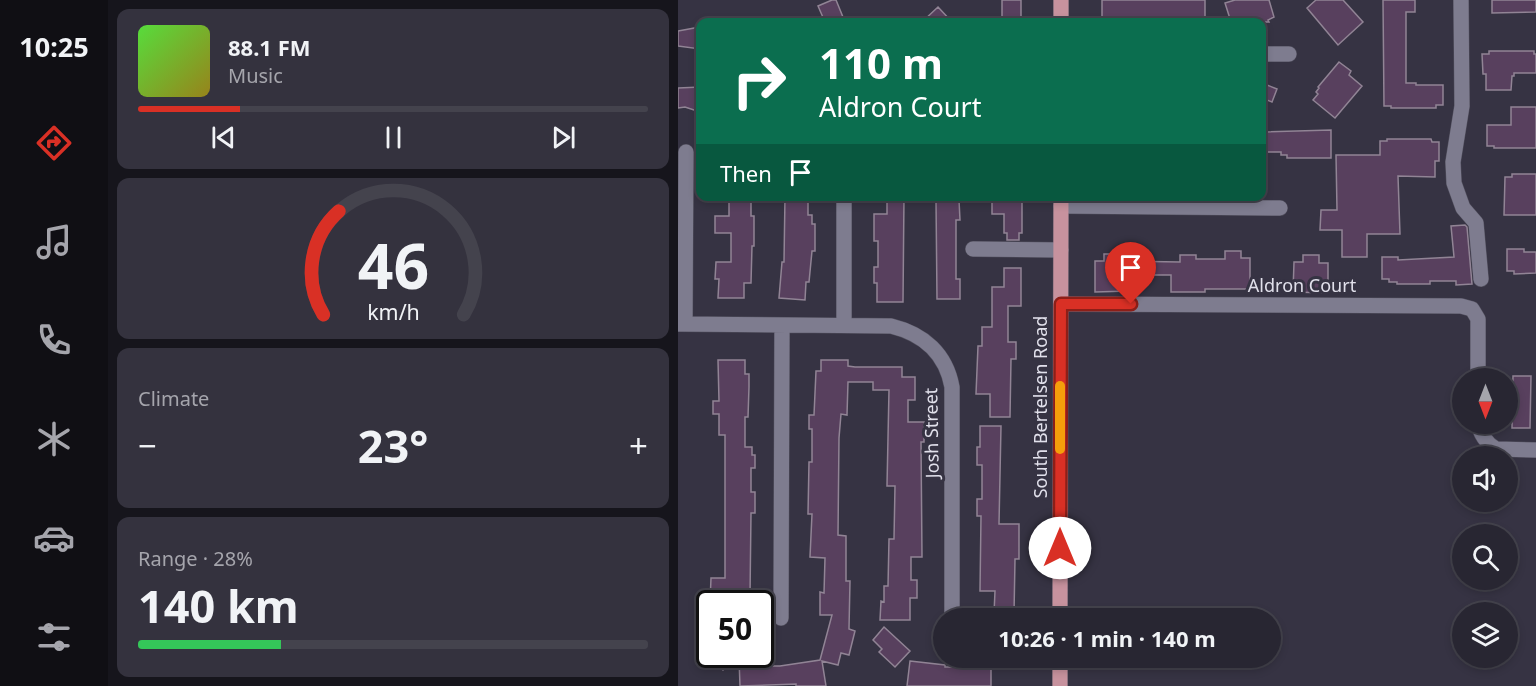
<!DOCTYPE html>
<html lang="en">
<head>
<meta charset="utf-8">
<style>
	:root { --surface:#282632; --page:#34323e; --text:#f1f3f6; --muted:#a5a5ac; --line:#44434d; --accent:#d93025 }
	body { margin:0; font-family:"Noto Sans",sans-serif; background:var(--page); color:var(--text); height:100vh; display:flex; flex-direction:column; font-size:22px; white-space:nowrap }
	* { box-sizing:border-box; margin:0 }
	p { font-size:20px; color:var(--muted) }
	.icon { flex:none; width:33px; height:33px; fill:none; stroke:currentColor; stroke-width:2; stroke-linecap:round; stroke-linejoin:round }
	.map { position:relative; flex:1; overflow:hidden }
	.drawer { display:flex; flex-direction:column; gap:9px; padding:9px; background:#16151c; width:570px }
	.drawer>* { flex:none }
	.top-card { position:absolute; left:18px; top:18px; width:570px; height:183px; border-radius:12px; box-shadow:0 3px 9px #0003,0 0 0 2px var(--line); background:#0b6e4f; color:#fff; overflow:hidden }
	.needle { width:39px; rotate:180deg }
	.tools { position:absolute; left:774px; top:368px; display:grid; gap:12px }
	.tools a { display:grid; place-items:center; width:66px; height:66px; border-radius:50%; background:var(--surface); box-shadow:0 3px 9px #0003,0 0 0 2px var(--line); font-size:30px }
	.speed { position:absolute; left:18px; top:590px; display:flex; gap:12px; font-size:30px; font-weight:700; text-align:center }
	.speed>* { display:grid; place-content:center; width:78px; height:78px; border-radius:50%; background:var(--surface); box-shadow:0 3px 9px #0003,0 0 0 2px var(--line); line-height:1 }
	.speed .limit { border:3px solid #111; border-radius:9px; background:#fff; color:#111 }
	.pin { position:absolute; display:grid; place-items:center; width:51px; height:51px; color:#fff; margin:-62px -26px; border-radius:50% 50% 50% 0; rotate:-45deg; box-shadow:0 0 6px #0007 }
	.pin .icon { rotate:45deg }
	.me { position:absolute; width:66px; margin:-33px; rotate:0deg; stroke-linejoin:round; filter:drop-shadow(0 0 4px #0008) }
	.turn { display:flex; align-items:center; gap:21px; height:126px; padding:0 24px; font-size:27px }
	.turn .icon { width:78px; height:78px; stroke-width:2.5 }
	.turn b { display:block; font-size:42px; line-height:51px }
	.then { display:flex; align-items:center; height:57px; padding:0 24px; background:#0003; gap:12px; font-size:22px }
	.big { font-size:45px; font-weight:700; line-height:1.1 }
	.drawer .widget { flex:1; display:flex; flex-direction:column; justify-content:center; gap:9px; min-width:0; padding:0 21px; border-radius:12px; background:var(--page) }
	.drawer .dial { align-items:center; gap:0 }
	.dial svg { height:156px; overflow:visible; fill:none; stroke:var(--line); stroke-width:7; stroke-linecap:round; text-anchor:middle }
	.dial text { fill:var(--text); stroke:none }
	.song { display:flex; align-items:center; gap:18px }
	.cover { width:72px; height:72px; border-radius:9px; background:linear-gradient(135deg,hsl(110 70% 55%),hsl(50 70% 35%)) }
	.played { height:6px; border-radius:3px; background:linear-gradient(90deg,var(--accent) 20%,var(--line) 20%) }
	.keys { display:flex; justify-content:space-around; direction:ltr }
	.heat { display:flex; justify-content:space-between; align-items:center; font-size:33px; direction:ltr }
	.charge { height:9px; border-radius:4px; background:linear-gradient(90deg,#34c759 28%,var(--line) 0) }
	.trip { position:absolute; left:255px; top:608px; width:348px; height:60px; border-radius:30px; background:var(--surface); box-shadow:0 3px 9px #0003,0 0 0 2px var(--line); font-weight:700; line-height:60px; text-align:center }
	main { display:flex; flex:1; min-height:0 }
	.menu { display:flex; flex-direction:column; width:108px; justify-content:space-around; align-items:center; background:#100f14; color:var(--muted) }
	.menu .icon { width:42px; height:42px }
	.menu .selected { color:var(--accent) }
	.menu b { font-size:27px; color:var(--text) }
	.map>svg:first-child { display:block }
	.building { fill:#58405e; stroke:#918495; stroke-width:1.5 }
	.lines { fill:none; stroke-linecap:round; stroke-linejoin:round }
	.minor-casing { stroke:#545260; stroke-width:16 }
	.major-casing { stroke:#545260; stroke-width:16 }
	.minor { stroke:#7e7c8f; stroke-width:15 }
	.major { stroke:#c7929e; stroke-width:15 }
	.route-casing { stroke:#8d1f18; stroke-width:15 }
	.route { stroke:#d93025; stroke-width:10 }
	.slow { stroke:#f59e0b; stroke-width:10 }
	.labels { text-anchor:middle; stroke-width:6; stroke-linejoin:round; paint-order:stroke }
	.street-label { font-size:18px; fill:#e1e0eb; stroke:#363343 }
</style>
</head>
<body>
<main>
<nav class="menu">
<b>10:25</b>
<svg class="icon selected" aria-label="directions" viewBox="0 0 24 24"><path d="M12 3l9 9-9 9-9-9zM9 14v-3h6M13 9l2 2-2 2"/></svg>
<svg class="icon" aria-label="music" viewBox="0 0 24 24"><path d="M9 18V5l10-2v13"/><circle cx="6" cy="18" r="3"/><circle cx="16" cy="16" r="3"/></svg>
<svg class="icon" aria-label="phone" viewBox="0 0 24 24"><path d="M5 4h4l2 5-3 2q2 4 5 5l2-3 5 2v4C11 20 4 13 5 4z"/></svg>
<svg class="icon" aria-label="climate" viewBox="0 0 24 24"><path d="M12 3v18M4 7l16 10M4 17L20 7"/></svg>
<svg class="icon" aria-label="car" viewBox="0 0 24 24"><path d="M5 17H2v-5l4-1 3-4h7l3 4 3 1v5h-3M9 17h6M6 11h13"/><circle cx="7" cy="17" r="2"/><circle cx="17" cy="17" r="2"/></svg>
<svg class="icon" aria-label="filters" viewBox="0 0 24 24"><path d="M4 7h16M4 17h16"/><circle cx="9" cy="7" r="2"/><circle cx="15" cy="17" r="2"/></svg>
</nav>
<section class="drawer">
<div class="widget">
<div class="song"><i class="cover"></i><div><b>88.1 FM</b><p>Music</p></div></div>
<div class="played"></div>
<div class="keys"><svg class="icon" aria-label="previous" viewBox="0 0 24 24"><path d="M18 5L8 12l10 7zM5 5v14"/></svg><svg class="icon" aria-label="pause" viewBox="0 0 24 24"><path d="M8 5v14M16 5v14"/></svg><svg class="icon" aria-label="next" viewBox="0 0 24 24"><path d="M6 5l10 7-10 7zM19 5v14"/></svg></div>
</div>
<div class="widget dial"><svg viewBox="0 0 100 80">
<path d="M14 69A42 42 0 1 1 86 69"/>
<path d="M14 69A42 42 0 0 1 22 16" stroke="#d93025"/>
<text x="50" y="56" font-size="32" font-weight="700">46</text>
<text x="50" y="72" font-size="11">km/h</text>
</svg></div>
<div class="widget"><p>Climate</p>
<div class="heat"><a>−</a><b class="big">23°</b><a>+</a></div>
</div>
<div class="widget"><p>Range · 28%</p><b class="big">140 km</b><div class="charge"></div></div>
</section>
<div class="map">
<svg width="858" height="686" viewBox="0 0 858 686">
	<rect width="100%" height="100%" fill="#363343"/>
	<!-- building -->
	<path class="building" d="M154,0H158L167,22H147L140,6Z
		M324,0H343V22H324Z
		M424,0H527V22H424Z
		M557,0H591L596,17L590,20L591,22H553L547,3Z
		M638,0H665L685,22L660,45L629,8Z
		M705,0H737V12H728V83H738V85H765V105H758V108H713V106H706Z
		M814,0H858V12L814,13Z
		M260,7L274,22H244Z
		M22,27V49L0,46V31Z
		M811,51H856V54H858V73H836V76H834L833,90H808V74H805L804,54H811Z
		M661,62L673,71L671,75L684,86L657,118L635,100L640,94L638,92L641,88L640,87Z
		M584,83L599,89L594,102L584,98Z
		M22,87V112L7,107L0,108V88Z
		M833,107H858V148H816V146H809V125H833Z
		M653,130V158H609V155H603V152H584V132Z
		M709,139H753L754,142H761V161H757V177L720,176L722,234H689V257H664V230H642L643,210H659L658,155H702V141H709Z
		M834,174H858V215H826L827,177H834Z
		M51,196H73V216H76V246H74L73,283H66V298H40L41,279H37L38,262H53V233H37V216H51Z
		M107,196H130V215H134V224H137V251H134L131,282H128L127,300L101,298L104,262H106Z
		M209,196H226L225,302H199V283H196V267H200V241H196V214H209Z
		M314,196H344V233H341V240H329V233H326V214H314Z
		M258,200H281L282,220H278V279H282V299H259Z
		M787,225L789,227L794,284L778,285V281H752V284H719V282H711V279H704V257H720V260L776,257L773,226Z
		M829,249H846V252H858V273L836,274V271H829Z
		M547,251H563V258H572V289H527V292H493V275H451V291L417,292V261H426V254H442V261L502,262V255H518V259H547Z
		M625,255H641V263H650V293L615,292L616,262H625Z
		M326,268H343V306H330V342H338V359H333L332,417H312V394H298L300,346H304V327H314V287H326Z
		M40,360H67V374H71V387L70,417H67V447H74V455H77V468H73V492H77V513H73L72,596H58V603H32L33,578H47V435H41V414H35V401H41Z
		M143,360H170V366L177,367H224V377H237V400H230V422H246V442H243L244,557H233V580H239V598H232V620H202L203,601L206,602V586H210L211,539H216L217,486H209L211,390H195V382H170L169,415L163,414L161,438L160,535L168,536V581H172L171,629L177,631L171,655L163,653L160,665L144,661L148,686H118V684L62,686L61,658L45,670L33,654H67L74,666H102L142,660L154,615H142V592L146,593L147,558L132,557L134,514H130L131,462H134V429H131V415H136L138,371H143Z
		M835,376H853L852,428H834Z
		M302,426H323L321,524H341V559H337L336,614H316L317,591H302L303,516H299V499H304V465H299V447H302Z
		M206,627L232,651L217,667L201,652L204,649L195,640Z
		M232,661L267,665V667H313V686H229Z"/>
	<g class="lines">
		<!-- minor casing -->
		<g class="minor-casing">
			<path id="minor" d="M783,0L784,106L775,162L776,183L785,208L798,223L803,279
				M584,54H611
				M166,196V325
				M383,206L602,208
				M295,249L383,250
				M383,304L783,306L794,309L800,319V378
				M0,324L213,326C246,334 268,354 274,387V618
				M7,324L8,152
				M801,423C801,433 809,444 818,449L858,450
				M103,618L104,325"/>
		</g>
		<!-- major casing -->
		<g class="major-casing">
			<path id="major" d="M383,0V22
				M382,618L383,196
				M382,686V657"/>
		</g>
		<!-- minor -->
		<use href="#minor" class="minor"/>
		<!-- major -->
		<use href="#major" class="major"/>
	</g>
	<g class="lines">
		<!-- route casing -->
		<g class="route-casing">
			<path id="route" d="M382,548L383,304H453"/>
		</g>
		<!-- route -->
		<use href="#route" class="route"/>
		<!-- slow -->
		<path class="slow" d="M382,386V449"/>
	</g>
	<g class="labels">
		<!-- street labels -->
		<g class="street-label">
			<text x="624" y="292">Aldron Court</text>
			<text transform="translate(363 407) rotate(-90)" y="6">South Bertelsen Road</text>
			<text transform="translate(254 433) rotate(-91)" y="6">Josh Street</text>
		</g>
	</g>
</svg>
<div class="tools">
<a><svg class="needle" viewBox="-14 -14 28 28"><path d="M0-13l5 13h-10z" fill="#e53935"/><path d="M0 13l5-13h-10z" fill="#a5a5ac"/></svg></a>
<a><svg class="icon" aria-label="sound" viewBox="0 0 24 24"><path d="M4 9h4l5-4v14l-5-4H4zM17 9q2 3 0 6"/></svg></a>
<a><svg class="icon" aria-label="search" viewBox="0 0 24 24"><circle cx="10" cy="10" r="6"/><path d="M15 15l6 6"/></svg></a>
<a><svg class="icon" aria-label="layers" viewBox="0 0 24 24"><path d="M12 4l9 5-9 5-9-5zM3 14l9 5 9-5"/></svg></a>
</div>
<div class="speed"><div class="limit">50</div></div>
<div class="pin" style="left:453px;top:304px;background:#d93025"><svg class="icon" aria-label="arrive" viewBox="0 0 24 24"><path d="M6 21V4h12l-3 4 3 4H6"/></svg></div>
<svg class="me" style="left:382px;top:548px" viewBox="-20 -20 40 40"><circle r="19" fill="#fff"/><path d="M0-13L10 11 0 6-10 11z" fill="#d93025"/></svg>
<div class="trip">10:26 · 1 min · 140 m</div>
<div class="top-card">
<div class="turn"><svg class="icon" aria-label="right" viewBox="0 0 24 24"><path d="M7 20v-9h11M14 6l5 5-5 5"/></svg><div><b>110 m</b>Aldron Court</div></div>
<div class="then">Then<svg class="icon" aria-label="arrive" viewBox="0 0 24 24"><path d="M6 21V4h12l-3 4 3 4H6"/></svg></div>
</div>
</div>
</main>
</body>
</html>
